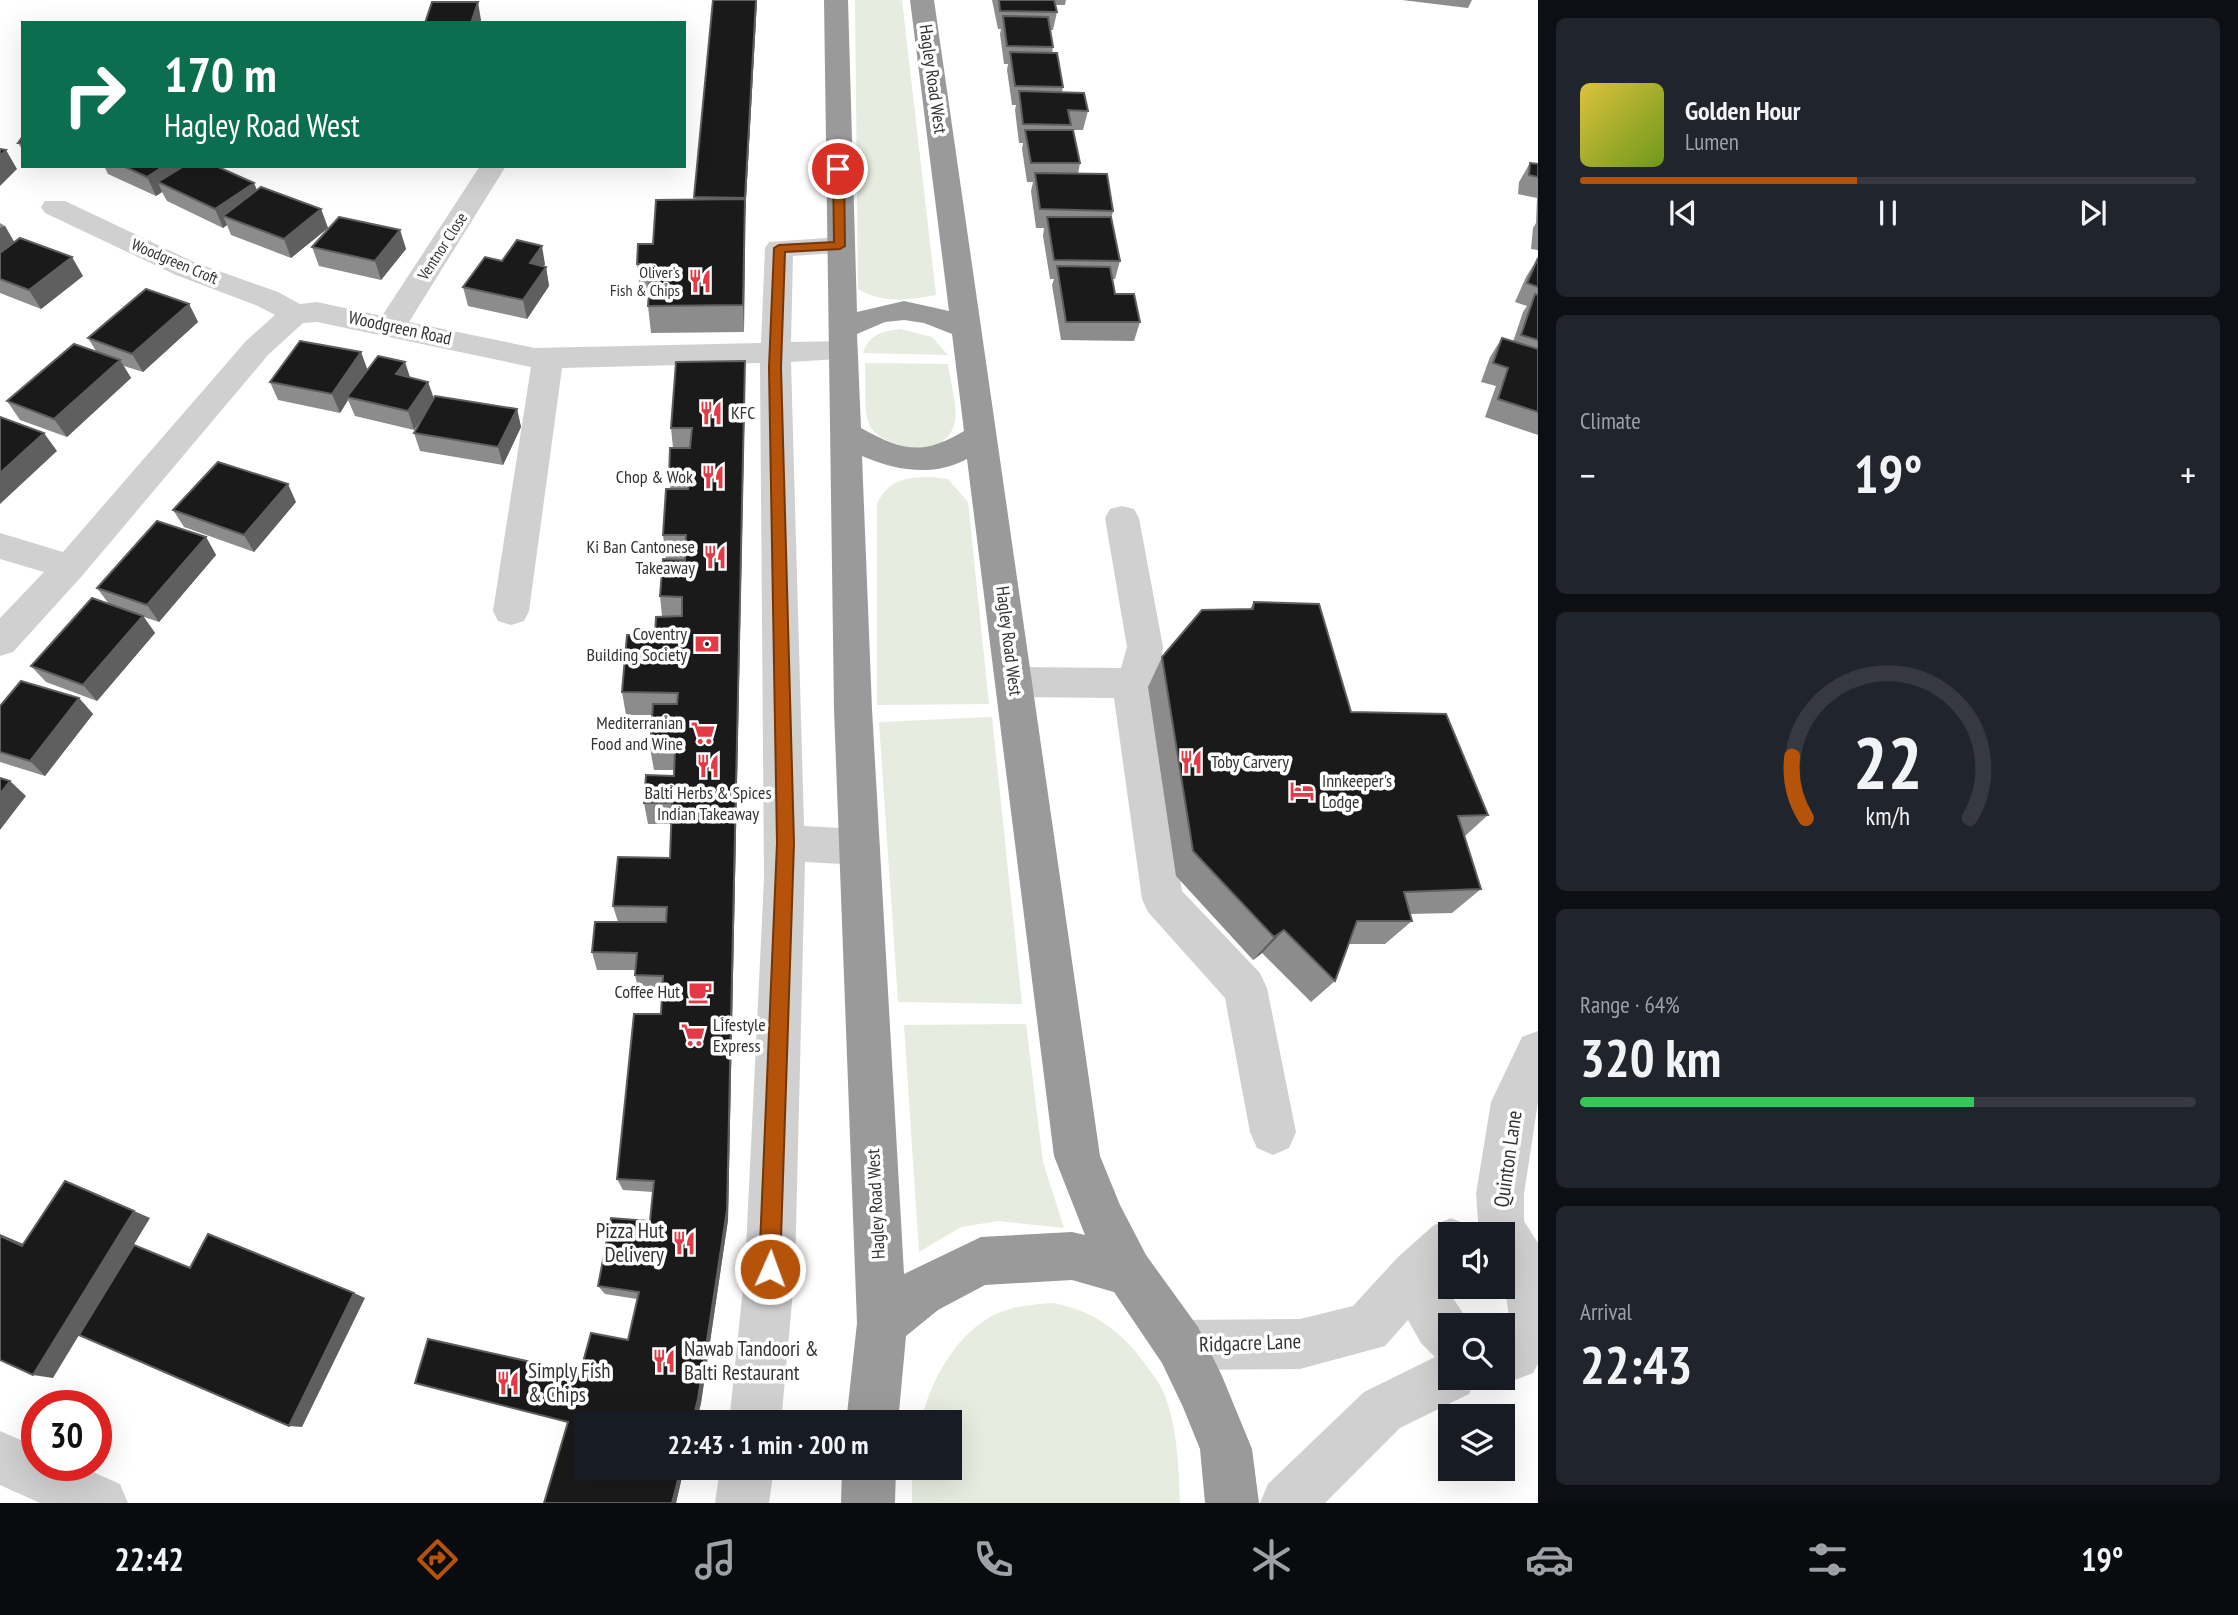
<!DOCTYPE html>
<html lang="en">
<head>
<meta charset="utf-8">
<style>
	:root { --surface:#171b24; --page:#20242c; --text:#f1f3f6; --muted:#9ea1a6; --line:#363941; --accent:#b45309 }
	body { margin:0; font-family:"PT Sans Narrow",sans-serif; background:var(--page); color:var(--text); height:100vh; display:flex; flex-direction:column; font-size:26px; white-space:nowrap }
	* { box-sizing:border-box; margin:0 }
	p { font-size:23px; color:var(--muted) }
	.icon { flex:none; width:38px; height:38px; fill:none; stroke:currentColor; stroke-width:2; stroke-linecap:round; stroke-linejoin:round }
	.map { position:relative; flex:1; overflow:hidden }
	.drawer { display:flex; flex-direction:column; gap:18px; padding:18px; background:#0d0f14; width:700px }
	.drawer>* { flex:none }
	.hud { position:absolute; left:21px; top:21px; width:665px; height:147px; border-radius:0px; box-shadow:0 7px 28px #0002; background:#0b6e4f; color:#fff; overflow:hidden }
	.fabs { position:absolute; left:1438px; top:1222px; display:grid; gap:14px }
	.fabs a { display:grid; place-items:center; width:77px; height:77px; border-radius:0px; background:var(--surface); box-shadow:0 7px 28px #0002; font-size:35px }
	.speed { position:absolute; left:21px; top:1390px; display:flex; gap:14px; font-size:35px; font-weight:700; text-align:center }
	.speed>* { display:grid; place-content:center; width:91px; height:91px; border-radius:50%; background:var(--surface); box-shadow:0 7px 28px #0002; line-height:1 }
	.speed .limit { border:10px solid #d22; background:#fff; color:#111 }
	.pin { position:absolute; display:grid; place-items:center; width:60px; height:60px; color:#fff; margin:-30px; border:4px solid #fff; border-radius:50%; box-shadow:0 2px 7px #0007 }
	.me { position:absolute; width:77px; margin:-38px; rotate:2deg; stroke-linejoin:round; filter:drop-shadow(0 0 5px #0008) }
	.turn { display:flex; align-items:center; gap:24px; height:147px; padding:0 28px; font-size:32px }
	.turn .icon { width:91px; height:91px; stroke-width:2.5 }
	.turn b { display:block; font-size:49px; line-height:60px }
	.big { font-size:52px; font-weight:800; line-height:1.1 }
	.drawer .tile { flex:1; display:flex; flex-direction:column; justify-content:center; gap:10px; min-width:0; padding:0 24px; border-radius:10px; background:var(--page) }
	.drawer .dial { align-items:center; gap:0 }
	.dial svg { height:182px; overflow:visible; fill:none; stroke:var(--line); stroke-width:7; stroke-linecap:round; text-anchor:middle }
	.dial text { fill:var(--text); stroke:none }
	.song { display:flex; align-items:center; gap:21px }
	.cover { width:84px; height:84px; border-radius:10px; background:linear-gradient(135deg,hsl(50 70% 55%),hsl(80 70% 35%)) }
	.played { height:7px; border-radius:4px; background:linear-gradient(90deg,var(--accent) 45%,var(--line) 45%) }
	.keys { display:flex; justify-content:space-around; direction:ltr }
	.heat { display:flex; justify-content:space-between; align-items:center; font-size:38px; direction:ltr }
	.charge { height:10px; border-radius:5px; background:linear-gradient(90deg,#34c759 64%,var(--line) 0) }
	.trip { position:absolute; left:574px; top:1410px; width:388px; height:70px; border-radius:0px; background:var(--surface); box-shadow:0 7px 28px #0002; font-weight:800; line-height:70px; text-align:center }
	.dock { display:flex; height:112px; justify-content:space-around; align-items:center; background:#090b0e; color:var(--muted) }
	.dock .icon { width:49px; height:49px }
	.dock .selected { color:var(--accent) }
	.dock b { font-size:32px; color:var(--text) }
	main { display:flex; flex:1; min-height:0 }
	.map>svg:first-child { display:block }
	.green { fill:#e6ecdf }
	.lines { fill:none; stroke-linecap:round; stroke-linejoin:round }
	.minor { fill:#d0d0d0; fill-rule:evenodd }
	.highway { fill:#9a9a9a; fill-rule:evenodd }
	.wall { fill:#8c8c8c }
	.shaded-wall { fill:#5f5f5f }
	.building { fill:#1a1a1a; stroke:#5f5f5f; stroke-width:2 }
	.route { fill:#b45309; stroke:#753606; stroke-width:2 }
	.labels { text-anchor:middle; stroke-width:7; stroke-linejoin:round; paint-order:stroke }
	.far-street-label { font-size:16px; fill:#333; stroke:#fff }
	.far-poi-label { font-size:16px; fill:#333; stroke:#fff; text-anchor:end }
	.street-label { font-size:18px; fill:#333; stroke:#fff }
	.poi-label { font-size:18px; fill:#333; stroke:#fff; text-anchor:end }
	.near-street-label { font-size:21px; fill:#333; stroke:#fff }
	.near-poi-label { font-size:21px; fill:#333; stroke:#fff; text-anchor:start }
</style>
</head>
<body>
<main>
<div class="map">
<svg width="1538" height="1503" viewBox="0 0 1538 1503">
	<rect width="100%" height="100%" fill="#fff"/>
	<!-- green -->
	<path class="green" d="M855,0H902L936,295C908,300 884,304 858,289Z
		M901,329L932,337L948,355L863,353C869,334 883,331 901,329Z
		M865,363L948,364C953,404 971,432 925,452C856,435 867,428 865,363Z
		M931,477L948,479L968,502L989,704L877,705V504C888,480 906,477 931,477Z
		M992,717L1022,1004L898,1002L879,722Z
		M1026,1024L1043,1162L1064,1228L998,1221L961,1227L919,1252L904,1025Z
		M1054,1303C1096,1312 1124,1333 1148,1368C1153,1375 1160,1383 1163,1391C1177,1424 1179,1467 1180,1503H912V1468H950V1423H921C929,1382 957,1332 996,1314C1014,1306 1034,1304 1054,1303Z"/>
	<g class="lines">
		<!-- minor -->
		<path class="minor" d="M480,166H506L409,322L535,348L761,343L765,248L769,242L840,237L850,240L854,246L850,252L793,256L791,342L843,341L854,344L858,351L854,358L791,362L804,826L860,829L874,834L880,847L874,860L860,865L805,862L795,1269L781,1423H729L745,1269L764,879L760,363L562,368L529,611L524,621L511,625L498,621L493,611L531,367L317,322L303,323L268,355L82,576L13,652L0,656V618L44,572L0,559V533L63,552L246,341L275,315L258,306L176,275L45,213L41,207L45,201H65L196,263L278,292L300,304L317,302L382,316Z
			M1122,506L1134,509L1139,518L1163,647L1160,669L1149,687L1182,891L1260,973L1267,988L1296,1132L1289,1148L1273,1155L1257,1148L1250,1132L1225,998L1148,912L1142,899L1114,698L1015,697L1002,693L996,682L1002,671L1015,667L1121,668L1127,647L1105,518L1110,509Z
			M1538,1031V1102L1524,1194V1221L1538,1243V1364L1533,1373L1515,1380L1503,1376V1327L1509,1316L1503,1277V1234H1479L1476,1194L1491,1102L1522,1037Z
			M1451,1218L1468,1225L1472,1234H1451V1275L1442,1282L1471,1325H1451V1377H1476L1469,1394L1400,1428L1325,1503H1260L1268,1484L1364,1392L1435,1357L1421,1343L1408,1320L1385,1346L1300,1369L1180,1370L1162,1363L1155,1345L1162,1327L1180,1320L1300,1319L1353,1306L1398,1257L1434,1225Z
			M0,1431L37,1447V1465H77L120,1484L128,1503H40L0,1485Z
			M720,1468H774L769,1503H715Z"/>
		<!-- highway -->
		<path class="highway" d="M824,0H848L857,312L904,301L949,311L910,0H934L1100,1156L1120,1205L1146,1255L1198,1327L1222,1376L1252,1449L1259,1503H1205L1200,1449L1183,1407L1162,1363L1114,1292L1072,1280L985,1285L938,1310L906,1336L898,1423H846L857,1323L834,709ZM904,320L924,323L952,334L964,431C922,456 903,451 861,428L857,334L885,322ZM862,456C897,471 933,477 967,459L1054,1156L1085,1235L1072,1232L981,1237L904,1274L872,709Z
			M842,1468H896L895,1503H841Z"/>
	</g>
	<!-- wall -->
	<path class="wall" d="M713,0H757L745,217L744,332L651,333L648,306L649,291H640L637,264L653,244L694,200Z
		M992,0H1066L1065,5H1055L1057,12L1053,30H1050L1053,47L1052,53L1063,87L1062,92L1088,111L1083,130H1069L1080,163L1078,174L1113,211L1111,219L1120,261L1115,279H1112L1115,294L1140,322L1134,341L1061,340L1052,285L1054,279H1050L1043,236L1044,228H1036L1031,191L1033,182H1027L1022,149L1023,143H1019L1015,110L1016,105H1012L1007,70L1008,64H1004L1000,34L1001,29H998Z
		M1402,0H1472L1468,8Z
		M23,136V151L18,143Z
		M1530,163L1538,164V250L1531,249L1533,228L1536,223L1537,198L1518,194L1519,182Z
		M104,166H216L254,183L257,190L321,209L328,228L291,258L231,235L227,225L223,228L167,201L162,192L156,196L108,174Z
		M0,223L5,226L14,242L83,276L41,309L0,293Z
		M400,230L406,249L381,280L319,266L312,247Z
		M1538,258V435L1485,417L1496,386L1481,382L1490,357L1502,338L1513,342L1523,312L1527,306L1515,302L1526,277Z
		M502,261L545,264L544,267H546L549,286L527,319L468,306L463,287Z
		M189,304L198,322L143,372L124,366L131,378L67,437L20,420L7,401L96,351L88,338Z
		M361,352L367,371L428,382L434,398L517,409L521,427L503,465L420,451L414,433L426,412L414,430L355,416L348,400L340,413L278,400L270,382Z
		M745,361V388L728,1220L701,1403L696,1423H586L684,1468L676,1503H544L568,1423L580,1373L628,1340L637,1299L605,1294L598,1286L650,1221L653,1192L623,1190L617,1179L661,1014L662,993L639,992L635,975V970H597L592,952L618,922L613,906L670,858L671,824H648L644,803L674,776V770H654L650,748L652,715H626L622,692L655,636L662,616L660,596L666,559L663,535L670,489L669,478L673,448L671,428Z
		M296,502L254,552L184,527L173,510Z
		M206,537L216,555L159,622L144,617L155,633L97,701L46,682L31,666L109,604L97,588Z
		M1254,602L1351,712L1488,815L1464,837L1481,889L1452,913L1410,914L1412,921L1385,944H1349L1335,981L1311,1002L1262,953L1253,960L1176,876L1148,687L1162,657L1250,609Z
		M79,698L93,714L45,776L0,762V706Z"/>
	<!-- shaded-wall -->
	<path class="shaded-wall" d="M756,0H757L745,217V198Z
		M478,2L481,20V23H471Z
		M6,150L17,169L0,186V156Z
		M164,166H193L158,182L162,192L156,196L147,177Z
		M254,183L261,202L223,216L227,225L223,228L215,209Z
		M745,199V226L744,332L743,305Z
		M321,209L328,228L291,258L284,239Z
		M5,226L16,245L0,253V228Z
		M400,230L406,249L381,280L375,261Z
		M542,246L545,264L533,282L530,263Z
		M72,257L83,276L41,309L29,290Z
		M546,267L549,286L527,319L523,300Z
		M189,304L198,322L143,372L132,354Z
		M361,352L368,371L347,397L348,400L340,413L332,394Z
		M120,360L131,378L67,437L54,419Z
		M745,361V388L728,1220L701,1403L696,1423H692Z
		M405,362L411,380L396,374Z
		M428,382L434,400L414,430L408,411Z
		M517,409L521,427L503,465L498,447Z
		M44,433L57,451L0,504V473Z
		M288,484L296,502L254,552L244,535Z
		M206,537L216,555L159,622L147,605Z
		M143,616L155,633L97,701L83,685Z
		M79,698L93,714L45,776L30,761Z
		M10,781L26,796L0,830V794Z
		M1284,930L1262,953L1253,960L1274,937Z
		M134,1211L150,1218L53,1378L33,1375Z
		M0,1234L42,1252L22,1246L0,1236Z
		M354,1293L365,1298L302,1427L289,1426Z
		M681,1468H684L676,1503H672Z"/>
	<!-- building -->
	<path class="building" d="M713,0H756L745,198L694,197Z
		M999,0H1054L1057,12L1000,11Z
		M432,2H478L471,23H425Z
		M1003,16L1048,17L1053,47L1007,46Z
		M1010,52L1057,53L1063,87L1015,86Z
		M1019,91L1084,93L1088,111L1068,110L1071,125L1023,124Z
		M1025,130H1073L1080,163H1031Z
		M23,136V143H18Z
		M0,149L6,150L0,156Z
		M1530,163L1538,164V177L1529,175Z
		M123,166H164L147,177Z
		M184,166H216L254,183L215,209L158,182Z
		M1035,173L1107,174L1113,211L1040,209Z
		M261,187L321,209L284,239L223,216Z
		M745,199L743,305L648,306L651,264H637L638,244H653L656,200Z
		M339,217L400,230L375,261L312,247Z
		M1047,217H1111L1120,261L1054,260Z
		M20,238L72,257L29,290L0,279V253Z
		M517,240L542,246L530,263L546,267L523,300L463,287L485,257L502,261Z
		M1538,258V287L1527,283Z
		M1057,266L1110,267L1115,294H1134L1140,322H1066Z
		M146,289L189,304L132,354L88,338Z
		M1535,294L1538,295V340L1521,335Z
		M1502,338L1538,349V412L1498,399L1508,368L1493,363Z
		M300,341L361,352L332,394L270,382Z
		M74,344L120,360L54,419L7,401Z
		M378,356L405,362L396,374L428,382L408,411L347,397Z
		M745,361L727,1210L698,1399L692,1423H586V1468H681L672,1503H544L568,1422L415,1383L428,1339L580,1373L591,1333L628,1340L639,1292L598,1286L611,1218L650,1221L654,1181L617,1179L634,1014H661L663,976L635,975L637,953L592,952L595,922H666L667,907L613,906L618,857L670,858L672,803H644L646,775L674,776L675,748H650L653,704H677L678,693L622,692L627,635L655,636L656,617L682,616V597L660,596L663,559L685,560L686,535H663L666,489H688L689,478H669L670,448H690L692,428H671L676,362Z
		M435,396L517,409L498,447L414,433Z
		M0,417L44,433L0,473Z
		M218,462L288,484L244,535L173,510Z
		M157,521L206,537L147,605L97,588Z
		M92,598L143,616L83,685L31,666Z
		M1254,602L1319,604L1351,712L1446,714L1488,815L1458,816L1481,889L1404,892L1412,921H1357L1335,981L1284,930L1274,937L1193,851L1162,657L1202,610L1253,609Z
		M21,681L79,698L30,761L0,752V706Z
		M0,778L10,781L0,794Z
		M65,1181L134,1211L33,1375L0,1360V1236L22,1246Z
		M208,1234L354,1293L289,1426L79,1335L134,1245L190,1268Z"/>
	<!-- route -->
	<path class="route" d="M838,165L844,169L845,246L840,249L785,252L781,367L794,843L780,1269L777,1276L770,1279L762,1276L759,1269L777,843L769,367L774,248L779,245L834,242L833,169Z"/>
	<!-- icons -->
	<defs>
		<g id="restaurant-bare" transform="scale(1.89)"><path d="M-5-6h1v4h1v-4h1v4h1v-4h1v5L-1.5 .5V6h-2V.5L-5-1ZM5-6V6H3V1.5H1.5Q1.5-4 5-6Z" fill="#e63946" stroke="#fff" stroke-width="2.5" paint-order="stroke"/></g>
		<g id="bank-bare" transform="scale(1.89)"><path d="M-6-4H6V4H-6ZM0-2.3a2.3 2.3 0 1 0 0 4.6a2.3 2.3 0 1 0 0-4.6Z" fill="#e63946" stroke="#fff" stroke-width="2.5" paint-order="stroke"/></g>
		<g id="supermarket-bare" transform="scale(1.89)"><path d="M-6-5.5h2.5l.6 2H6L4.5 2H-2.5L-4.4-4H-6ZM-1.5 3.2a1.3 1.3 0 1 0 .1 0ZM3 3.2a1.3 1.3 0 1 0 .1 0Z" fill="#e63946" stroke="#fff" stroke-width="2.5" paint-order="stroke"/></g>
		<g id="hotel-bare" transform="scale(1.89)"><path d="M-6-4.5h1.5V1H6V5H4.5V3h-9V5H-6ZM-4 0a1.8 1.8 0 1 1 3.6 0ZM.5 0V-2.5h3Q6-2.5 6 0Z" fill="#e63946" stroke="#fff" stroke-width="2.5" paint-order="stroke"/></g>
		<g id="cafe-bare" transform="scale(1.89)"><path d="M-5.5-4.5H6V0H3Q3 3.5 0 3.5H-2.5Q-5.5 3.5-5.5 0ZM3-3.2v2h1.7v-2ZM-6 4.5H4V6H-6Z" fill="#e63946" stroke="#fff" stroke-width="2.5" paint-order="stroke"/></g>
	</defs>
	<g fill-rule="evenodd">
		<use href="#restaurant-bare" x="700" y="281"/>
		<use href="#restaurant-bare" x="711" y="413"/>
		<use href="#restaurant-bare" x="713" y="477"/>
		<use href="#restaurant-bare" x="715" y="557"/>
		<use href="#bank-bare" x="707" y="644"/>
		<use href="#supermarket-bare" x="703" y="733"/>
		<use href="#restaurant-bare" x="1191" y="762"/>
		<use href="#restaurant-bare" x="708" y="766"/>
		<use href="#hotel-bare" x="1302" y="791"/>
		<use href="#cafe-bare" x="700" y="992"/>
		<use href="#supermarket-bare" x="693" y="1035"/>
		<use href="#restaurant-bare" x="684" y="1243"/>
		<use href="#restaurant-bare" x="664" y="1361"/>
		<use href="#restaurant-bare" x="508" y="1383"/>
	</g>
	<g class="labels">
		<!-- far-street labels -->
		<g class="far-street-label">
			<text transform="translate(442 246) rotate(-57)" y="6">Ventnor Close</text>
			<text transform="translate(175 261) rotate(23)" y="6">Woodgreen Croft</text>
		</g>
		<!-- far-poi labels -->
		<g class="far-poi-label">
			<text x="680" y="278">Oliver's<tspan x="680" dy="18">Fish &amp; Chips</tspan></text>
		</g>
		<!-- street labels -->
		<g class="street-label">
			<text transform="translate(933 79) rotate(82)" y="6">Hagley Road West</text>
			<text transform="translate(400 328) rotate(12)" y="6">Woodgreen Road</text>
			<text transform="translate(1009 641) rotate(83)" y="6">Hagley Road West</text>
			<text transform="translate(876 1204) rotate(-93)" y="6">Hagley Road West</text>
		</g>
		<!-- poi labels -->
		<g class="poi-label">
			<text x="731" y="419" text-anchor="start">KFC</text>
			<text x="693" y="483">Chop &amp; Wok</text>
			<text x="695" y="553">Ki Ban Cantonese<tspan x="695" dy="21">Takeaway</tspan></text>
			<text x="687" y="640">Coventry<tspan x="687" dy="21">Building Society</tspan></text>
			<text x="683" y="729">Mediterranian<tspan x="683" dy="21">Food and Wine</tspan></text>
			<text x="1211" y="768" text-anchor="start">Toby Carvery</text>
			<text x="1322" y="787" text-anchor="start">Innkeeper's<tspan x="1322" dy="21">Lodge</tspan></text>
			<text x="708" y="799" text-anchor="middle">Balti Herbs &amp; Spices<tspan x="708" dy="21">Indian Takeaway</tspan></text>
			<text x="680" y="998">Coffee Hut</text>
			<text x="713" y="1031" text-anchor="start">Lifestyle<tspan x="713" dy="21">Express</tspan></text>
		</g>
		<!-- near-street labels -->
		<g class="near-street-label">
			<text transform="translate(1508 1159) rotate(-82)" y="7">Quinton Lane</text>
			<text transform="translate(1250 1343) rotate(-2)" y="7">Ridgacre Lane</text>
		</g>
		<!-- near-poi labels -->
		<g class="near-poi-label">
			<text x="664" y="1238" text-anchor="end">Pizza Hut<tspan x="664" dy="24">Delivery</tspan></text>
			<text x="684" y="1356">Nawab Tandoori &amp;<tspan x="684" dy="24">Balti Restaurant</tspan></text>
			<text x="528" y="1378">Simply Fish<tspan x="528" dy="24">&amp; Chips</tspan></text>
		</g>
	</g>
</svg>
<div class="fabs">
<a><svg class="icon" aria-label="sound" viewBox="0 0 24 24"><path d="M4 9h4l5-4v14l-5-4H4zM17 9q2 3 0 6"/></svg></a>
<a><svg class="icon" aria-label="search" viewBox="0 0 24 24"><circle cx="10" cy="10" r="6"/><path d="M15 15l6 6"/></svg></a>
<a><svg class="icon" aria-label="layers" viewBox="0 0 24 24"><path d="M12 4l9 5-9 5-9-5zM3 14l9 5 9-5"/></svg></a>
</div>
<div class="speed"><div class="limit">30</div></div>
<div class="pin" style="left:838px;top:169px;background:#d93025"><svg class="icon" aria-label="arrive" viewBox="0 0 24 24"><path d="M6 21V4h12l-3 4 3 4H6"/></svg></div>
<svg class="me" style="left:770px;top:1269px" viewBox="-20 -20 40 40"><circle r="17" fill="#b45309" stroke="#fff" stroke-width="3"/><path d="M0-11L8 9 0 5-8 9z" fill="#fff"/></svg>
<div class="trip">22:43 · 1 min · 200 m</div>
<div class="hud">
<div class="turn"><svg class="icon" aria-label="right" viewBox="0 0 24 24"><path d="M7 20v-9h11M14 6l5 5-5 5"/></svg><div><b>170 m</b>Hagley Road West</div></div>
</div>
</div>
<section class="drawer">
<div class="tile">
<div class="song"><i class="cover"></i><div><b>Golden Hour</b><p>Lumen</p></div></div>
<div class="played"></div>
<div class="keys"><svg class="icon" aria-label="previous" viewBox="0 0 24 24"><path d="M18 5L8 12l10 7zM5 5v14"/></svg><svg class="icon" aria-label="pause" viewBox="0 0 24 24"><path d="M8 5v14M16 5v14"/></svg><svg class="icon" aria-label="next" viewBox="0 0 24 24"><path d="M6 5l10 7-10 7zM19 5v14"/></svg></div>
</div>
<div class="tile"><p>Climate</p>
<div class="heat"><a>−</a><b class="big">19°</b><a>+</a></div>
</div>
<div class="tile dial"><svg viewBox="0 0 100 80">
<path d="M14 69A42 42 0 1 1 86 69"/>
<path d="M14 69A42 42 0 0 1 8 42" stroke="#b45309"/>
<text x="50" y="56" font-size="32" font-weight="700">22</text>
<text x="50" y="72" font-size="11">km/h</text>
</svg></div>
<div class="tile"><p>Range · 64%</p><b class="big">320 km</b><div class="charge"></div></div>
<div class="tile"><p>Arrival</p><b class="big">22:43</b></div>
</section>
</main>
<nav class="dock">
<b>22:42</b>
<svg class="icon selected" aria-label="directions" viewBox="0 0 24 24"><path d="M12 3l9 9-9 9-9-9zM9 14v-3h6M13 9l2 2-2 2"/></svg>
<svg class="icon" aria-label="music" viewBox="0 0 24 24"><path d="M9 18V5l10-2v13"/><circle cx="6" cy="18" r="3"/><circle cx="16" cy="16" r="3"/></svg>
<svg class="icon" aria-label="phone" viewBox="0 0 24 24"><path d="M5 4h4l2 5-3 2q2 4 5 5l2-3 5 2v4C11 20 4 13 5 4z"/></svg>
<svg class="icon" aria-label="climate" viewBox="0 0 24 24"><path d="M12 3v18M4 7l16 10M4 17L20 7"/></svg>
<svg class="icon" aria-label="car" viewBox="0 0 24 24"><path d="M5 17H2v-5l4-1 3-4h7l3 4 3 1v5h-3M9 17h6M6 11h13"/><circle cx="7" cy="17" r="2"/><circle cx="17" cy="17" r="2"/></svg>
<svg class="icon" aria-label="filters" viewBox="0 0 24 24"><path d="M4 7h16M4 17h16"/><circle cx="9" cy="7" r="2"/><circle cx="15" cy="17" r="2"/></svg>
<b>19°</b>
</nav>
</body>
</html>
